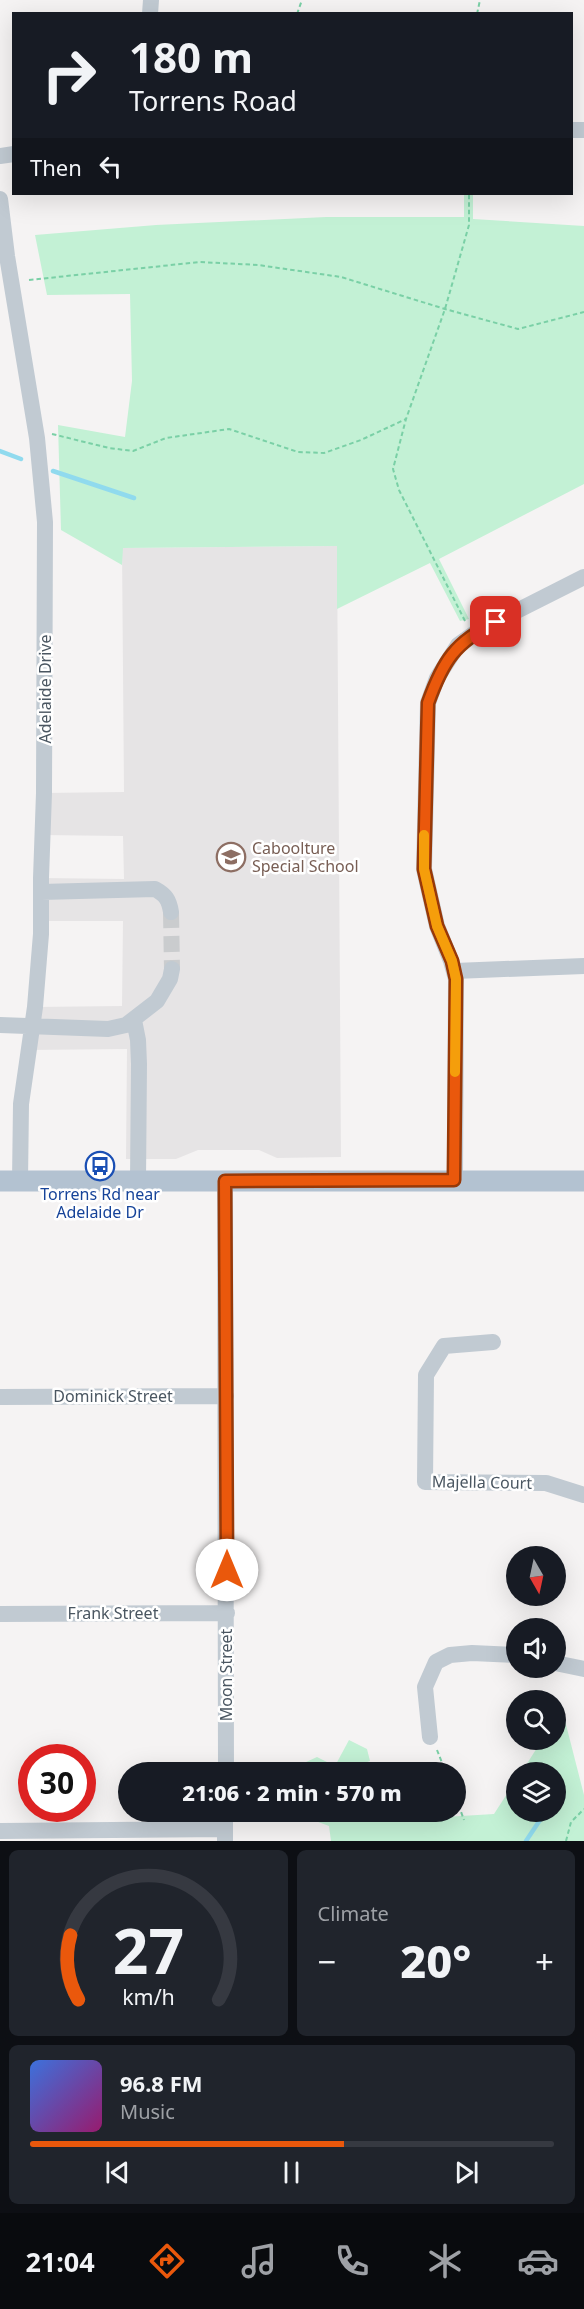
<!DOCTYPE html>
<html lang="en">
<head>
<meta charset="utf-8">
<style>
	:root { --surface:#171b24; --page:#20242c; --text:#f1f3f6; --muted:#9ea1a6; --line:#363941; --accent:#ea580c }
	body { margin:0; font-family:"Noto Sans",sans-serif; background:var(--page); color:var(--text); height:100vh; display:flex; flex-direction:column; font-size:22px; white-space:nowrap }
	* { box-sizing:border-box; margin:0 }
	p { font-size:20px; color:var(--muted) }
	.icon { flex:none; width:33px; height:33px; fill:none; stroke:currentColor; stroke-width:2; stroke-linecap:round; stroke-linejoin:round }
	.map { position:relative; height:1841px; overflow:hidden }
	.side { display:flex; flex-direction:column; gap:9px; padding:9px; background:#0d0f14; flex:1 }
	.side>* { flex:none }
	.guide { position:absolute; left:12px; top:12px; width:561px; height:183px; border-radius:0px; box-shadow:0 6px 24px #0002; background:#171b24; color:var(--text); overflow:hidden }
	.needle { width:39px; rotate:171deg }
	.controls { position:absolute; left:506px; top:1546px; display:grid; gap:12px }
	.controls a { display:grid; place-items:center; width:60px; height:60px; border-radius:50%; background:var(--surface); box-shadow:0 6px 24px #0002; font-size:30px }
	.speed { position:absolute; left:18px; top:1744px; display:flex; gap:12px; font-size:30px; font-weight:700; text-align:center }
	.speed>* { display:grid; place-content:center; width:78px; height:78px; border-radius:50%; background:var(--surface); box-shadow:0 6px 24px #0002; line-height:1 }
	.speed .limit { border:9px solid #d22; background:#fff; color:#111 }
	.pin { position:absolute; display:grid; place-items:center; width:51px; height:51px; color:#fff; margin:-26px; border-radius:12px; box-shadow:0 3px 9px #0006 }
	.me { position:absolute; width:66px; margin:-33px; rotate:0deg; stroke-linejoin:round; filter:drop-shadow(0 0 4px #0008) }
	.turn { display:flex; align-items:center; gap:21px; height:126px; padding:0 18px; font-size:27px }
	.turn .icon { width:78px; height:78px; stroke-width:2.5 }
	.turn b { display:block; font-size:42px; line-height:51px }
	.then { display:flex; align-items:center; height:57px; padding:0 18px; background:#0003; gap:12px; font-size:22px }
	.big { font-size:45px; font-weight:800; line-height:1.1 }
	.side .tile { flex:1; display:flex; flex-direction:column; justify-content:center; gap:9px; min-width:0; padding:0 21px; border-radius:9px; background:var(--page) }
	.side .dial { align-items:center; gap:0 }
	.dial svg { height:156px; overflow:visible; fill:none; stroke:var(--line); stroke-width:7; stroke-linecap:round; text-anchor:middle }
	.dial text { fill:var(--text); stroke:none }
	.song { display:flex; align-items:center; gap:18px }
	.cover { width:72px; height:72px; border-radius:9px; background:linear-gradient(135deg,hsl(220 70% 55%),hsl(320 70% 35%)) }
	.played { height:6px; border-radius:3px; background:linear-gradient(90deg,var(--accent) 60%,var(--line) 60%) }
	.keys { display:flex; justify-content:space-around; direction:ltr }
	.heat { display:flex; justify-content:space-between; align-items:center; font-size:33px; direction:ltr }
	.side .tiles { flex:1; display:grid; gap:9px; grid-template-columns:1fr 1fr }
	.tile:last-child { grid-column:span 2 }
	.trip { position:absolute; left:118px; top:1762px; width:348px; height:60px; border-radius:30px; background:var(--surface); box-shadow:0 6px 24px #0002; font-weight:800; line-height:60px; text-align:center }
	.menu { display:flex; height:96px; justify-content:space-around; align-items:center; background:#090b0e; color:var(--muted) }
	.menu .icon { width:42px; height:42px }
	.menu .selected { color:var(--accent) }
	.menu b { font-size:27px; color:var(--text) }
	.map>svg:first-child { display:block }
	.education { fill:#e6e4e5 }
	.green { fill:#c3f1d5 }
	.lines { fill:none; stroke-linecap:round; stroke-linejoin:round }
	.stream { stroke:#90daee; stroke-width:4.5 }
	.minor-tunnel { stroke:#caccce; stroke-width:16; stroke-dasharray:16 8; stroke-linecap:butt }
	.path { stroke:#7ad0a6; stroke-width:2; stroke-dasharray:4.5 3; stroke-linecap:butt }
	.minor { stroke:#c1cad2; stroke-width:16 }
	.major { stroke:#b3c2d1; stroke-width:21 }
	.route-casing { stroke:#983908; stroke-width:15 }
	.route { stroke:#ea580c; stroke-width:10 }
	.slow { stroke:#f59e0b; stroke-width:10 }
	.labels { text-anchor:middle; stroke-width:5; stroke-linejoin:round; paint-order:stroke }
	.street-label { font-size:16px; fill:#4a5661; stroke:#fff }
	.education-label { font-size:16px; fill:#785e54; stroke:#fff; text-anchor:start }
	.transit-label { font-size:16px; fill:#164399; stroke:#fff }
</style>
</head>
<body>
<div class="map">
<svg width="584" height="1841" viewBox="0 0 584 1841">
	<rect width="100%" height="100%" fill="#f5f3f3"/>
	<!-- education -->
	<path class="education" d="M337,546L341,1157L277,1158L259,1150H198L176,1159H126L127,1049L27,1050L35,1007L122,1006L123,921H41V878L124,879L123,836L42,835L44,793L124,792L122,548Z"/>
	<!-- green -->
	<path class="green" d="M464,194H473V219L584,226V484L439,559L469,619L460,621L430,563L337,609V546L123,548L122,565L61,530L58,425L125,437L132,381L130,294L47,295L35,235L156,225L326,217H464Z
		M562,1709L584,1795V1841H331L329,1826L310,1819L308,1812H354L363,1822L494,1814L516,1780V1812H555V1773H521L542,1740H555V1720Z
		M349,1740L367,1749L370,1761L359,1765L348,1773H303L304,1763L317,1757L335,1766Z"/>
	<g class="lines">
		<!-- stream -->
		<path class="stream" d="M0,451L21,459
			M53,471L134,498
			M526,1841L544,1814"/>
		<!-- minor-tunnel -->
		<path class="minor-tunnel" d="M171,912L172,969"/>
		<!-- path -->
		<path class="path" d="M297,14L302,0
			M477,14L480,0
			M29,280L200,262L258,265L341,277L445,309L518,329L584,312
			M52,434L109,448L133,451L166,438L229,429L298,452L324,453L361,440L406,419
			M465,621L399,490L393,469L406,419L445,309L469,225V194
			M437,1750L446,1773
			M456,1798L464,1820
			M566,1841L571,1822L584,1809"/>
		<!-- minor -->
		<path class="minor" d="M150,14L151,0
			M572,130H584
			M0,156L14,154
			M0,199L7,256L37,438L45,522L44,793L41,878V934L35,1007L21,1104L20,1181
			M41,892L155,889C166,895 169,900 171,912
			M455,971L584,966
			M134,1020L138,1040L139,1064L138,1181
			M0,1025L108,1029L126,1025L157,1001L170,979L172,969
			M455,1180L456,979L451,961L437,926L424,869L428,703L437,678L458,645L479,630L584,577
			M225,1181L226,1773
			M493,1342L444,1346L426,1375L425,1482L546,1483L584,1495
			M0,1397L226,1396
			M0,1614L227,1613
			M555,1663L584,1669
			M430,1737L425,1687L436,1662L450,1655L472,1653L516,1655
			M0,1831L225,1829
			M225,1841V1812"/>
		<!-- major -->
		<path class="major" d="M0,1181H584"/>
	</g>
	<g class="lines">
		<!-- route casing -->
		<g class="route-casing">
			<path id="route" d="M227,1570L225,1181L454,1180L456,979L452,961L437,926L424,869L428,703C443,661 455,642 496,622"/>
		</g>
		<!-- route -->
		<use href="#route" class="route"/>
		<!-- slow -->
		<path class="slow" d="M424,835V869L437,926L452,961L456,979L455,1072"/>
	</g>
	<!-- icons -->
	<defs>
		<g id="school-ring" transform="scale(1.5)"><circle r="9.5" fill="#fff" stroke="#8d6e63" stroke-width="1.5"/><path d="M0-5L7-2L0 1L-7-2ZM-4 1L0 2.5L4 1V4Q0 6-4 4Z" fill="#8d6e63"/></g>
		<g id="bus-ring" transform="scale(1.5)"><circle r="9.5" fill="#fff" stroke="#1a4fb4" stroke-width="1.5"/><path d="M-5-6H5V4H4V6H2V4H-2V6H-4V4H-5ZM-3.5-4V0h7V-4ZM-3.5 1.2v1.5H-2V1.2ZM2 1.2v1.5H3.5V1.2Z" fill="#1a4fb4"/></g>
	</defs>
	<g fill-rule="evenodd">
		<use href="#school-ring" x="231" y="857"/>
		<use href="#bus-ring" x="100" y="1166"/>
	</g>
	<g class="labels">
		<!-- street labels -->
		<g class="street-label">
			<text transform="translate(45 689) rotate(-90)" y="6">Adelaide Drive</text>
			<text x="113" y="1402">Dominick Street</text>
			<text transform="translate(482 1482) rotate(1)" y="6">Majella Court</text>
			<text x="113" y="1619">Frank Street</text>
			<text transform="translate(226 1675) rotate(-90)" y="6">Moon Street</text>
		</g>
		<!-- education labels -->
		<g class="education-label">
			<text x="252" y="854">Caboolture<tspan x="252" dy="18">Special School</tspan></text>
		</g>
		<!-- transit labels -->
		<g class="transit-label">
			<text x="100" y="1200">Torrens Rd near<tspan x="100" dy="18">Adelaide Dr</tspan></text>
		</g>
	</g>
</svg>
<div class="controls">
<a><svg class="needle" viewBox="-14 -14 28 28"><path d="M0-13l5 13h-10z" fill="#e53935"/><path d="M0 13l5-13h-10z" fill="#9ea1a6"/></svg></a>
<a><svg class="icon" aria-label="sound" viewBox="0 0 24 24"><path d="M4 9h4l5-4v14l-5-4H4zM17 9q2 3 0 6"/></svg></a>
<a><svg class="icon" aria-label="search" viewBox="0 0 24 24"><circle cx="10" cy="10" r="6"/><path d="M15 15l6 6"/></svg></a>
<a><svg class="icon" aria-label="layers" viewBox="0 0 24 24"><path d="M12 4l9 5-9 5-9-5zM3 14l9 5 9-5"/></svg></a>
</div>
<div class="speed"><div class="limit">30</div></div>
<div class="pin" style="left:496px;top:622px;background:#d93025"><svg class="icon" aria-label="arrive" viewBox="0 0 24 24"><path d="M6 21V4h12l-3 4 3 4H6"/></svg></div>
<svg class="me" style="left:227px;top:1570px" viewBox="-20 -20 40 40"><circle r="19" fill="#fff"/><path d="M0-13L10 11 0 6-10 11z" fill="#ea580c"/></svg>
<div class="trip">21:06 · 2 min · 570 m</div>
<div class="guide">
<div class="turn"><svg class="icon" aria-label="right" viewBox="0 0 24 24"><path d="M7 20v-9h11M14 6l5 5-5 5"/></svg><div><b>180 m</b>Torrens Road</div></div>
<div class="then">Then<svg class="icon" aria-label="left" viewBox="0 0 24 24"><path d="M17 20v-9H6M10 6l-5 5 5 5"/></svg></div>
</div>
</div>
<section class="side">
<div class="tiles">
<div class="tile dial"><svg viewBox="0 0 100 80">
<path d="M14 69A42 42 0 1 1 86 69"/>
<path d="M14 69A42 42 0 0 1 10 36" stroke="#ea580c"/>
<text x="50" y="56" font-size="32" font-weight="700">27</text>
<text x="50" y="72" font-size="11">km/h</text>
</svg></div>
<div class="tile"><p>Climate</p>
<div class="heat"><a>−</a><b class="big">20°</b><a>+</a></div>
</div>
<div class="tile">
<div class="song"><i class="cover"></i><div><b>96.8 FM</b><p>Music</p></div></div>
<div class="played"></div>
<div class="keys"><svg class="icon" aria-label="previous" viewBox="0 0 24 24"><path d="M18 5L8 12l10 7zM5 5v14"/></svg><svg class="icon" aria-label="pause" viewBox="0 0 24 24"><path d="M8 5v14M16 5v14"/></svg><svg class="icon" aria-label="next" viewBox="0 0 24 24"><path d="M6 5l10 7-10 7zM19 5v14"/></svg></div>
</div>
</div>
</section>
<nav class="menu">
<b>21:04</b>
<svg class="icon selected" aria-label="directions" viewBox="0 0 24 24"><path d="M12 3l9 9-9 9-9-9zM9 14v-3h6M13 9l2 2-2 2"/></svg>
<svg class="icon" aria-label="music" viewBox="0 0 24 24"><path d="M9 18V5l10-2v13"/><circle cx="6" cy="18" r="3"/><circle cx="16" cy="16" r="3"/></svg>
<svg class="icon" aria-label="phone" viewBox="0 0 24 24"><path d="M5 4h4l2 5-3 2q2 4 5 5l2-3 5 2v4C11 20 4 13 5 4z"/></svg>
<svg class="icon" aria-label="climate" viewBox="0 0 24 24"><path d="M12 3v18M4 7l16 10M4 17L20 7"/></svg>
<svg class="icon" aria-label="car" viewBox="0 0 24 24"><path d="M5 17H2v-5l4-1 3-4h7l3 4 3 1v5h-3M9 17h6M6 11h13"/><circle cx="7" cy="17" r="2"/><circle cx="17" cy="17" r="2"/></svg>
</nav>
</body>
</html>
